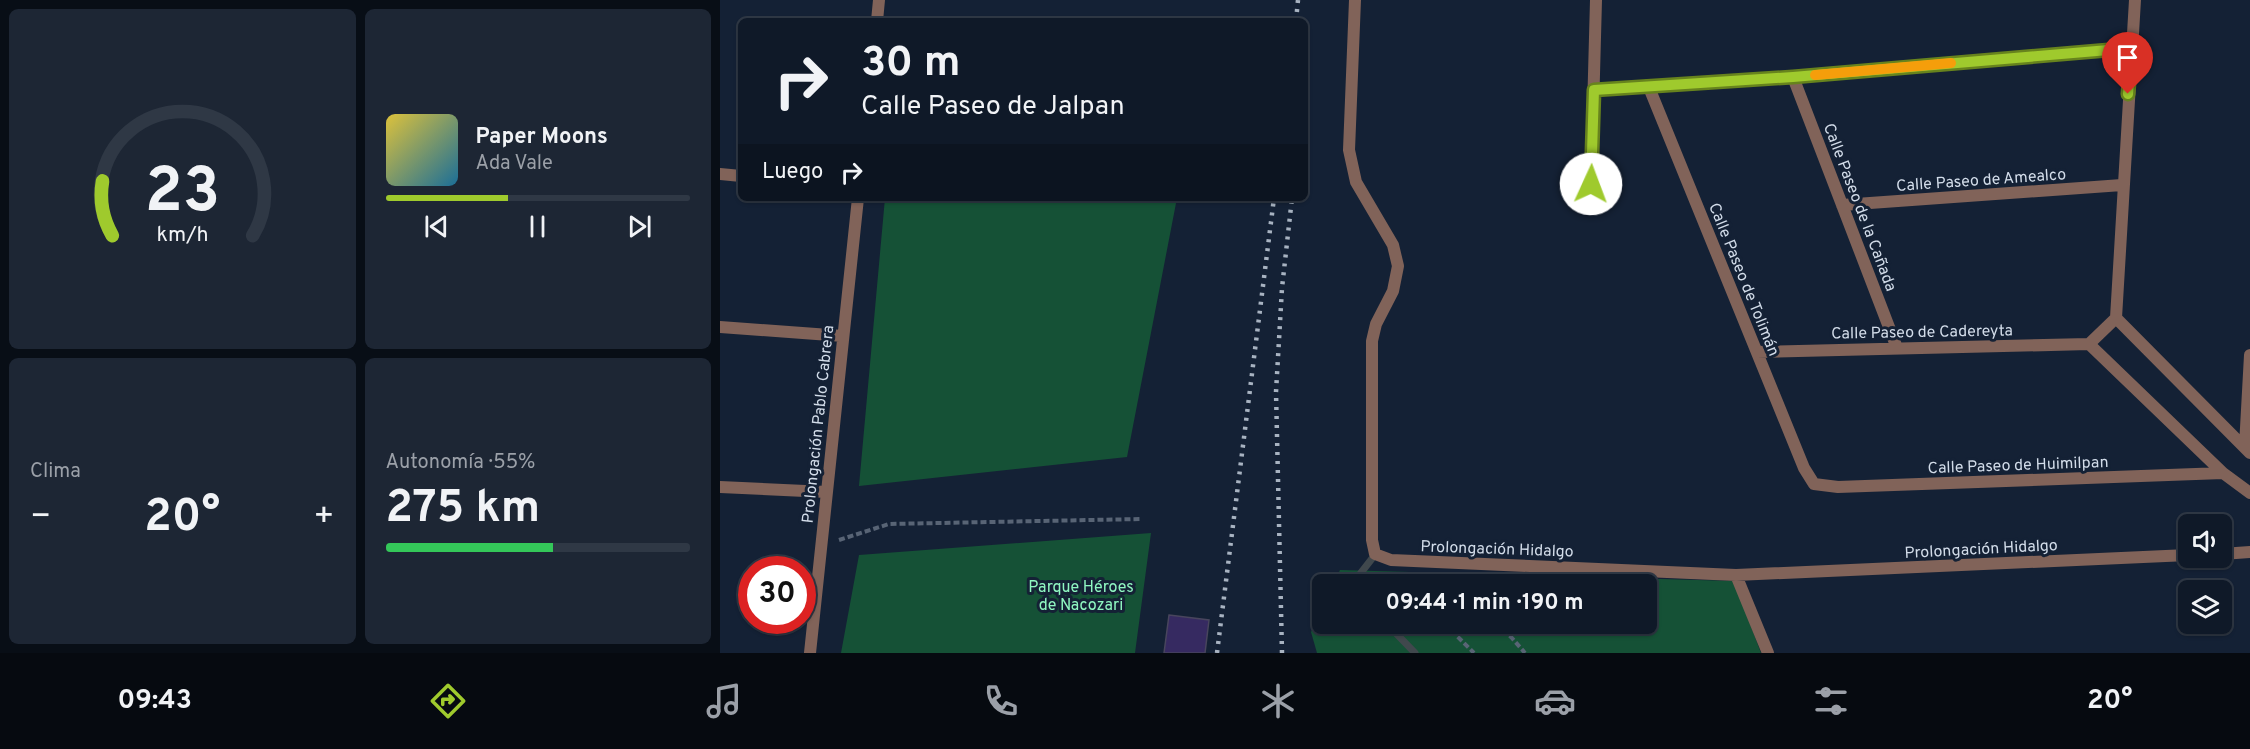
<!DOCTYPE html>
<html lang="es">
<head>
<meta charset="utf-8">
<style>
	:root { --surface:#0f1928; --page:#1d2634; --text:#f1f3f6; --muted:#9ba0a8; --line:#2f3845; --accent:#9fca2d }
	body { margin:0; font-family:Overpass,sans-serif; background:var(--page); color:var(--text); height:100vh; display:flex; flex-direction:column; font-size:22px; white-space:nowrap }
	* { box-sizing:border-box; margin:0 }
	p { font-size:20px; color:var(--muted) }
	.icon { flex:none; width:33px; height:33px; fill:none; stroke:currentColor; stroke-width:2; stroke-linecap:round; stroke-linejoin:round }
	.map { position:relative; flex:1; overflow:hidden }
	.sheet { display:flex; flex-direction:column; gap:9px; padding:9px; background:#080e16; width:720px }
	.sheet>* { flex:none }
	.banner { position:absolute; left:18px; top:18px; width:570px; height:183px; border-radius:9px; box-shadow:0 2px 4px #0004,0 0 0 2px var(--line); background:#0f1928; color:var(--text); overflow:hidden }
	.tools { position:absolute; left:1458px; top:514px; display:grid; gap:12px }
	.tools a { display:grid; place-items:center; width:54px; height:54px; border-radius:9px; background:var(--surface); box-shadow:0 2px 4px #0004,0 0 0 2px var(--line); font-size:30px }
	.speed { position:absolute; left:18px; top:556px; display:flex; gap:12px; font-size:30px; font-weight:700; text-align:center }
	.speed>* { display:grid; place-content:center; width:78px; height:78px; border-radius:50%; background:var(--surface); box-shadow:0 2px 4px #0004,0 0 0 2px var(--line); line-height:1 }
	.speed .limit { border:9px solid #d22; background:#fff; color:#111 }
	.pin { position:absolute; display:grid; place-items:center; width:51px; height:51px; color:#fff; margin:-62px -26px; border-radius:50% 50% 50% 0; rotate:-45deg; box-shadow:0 0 6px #0007 }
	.pin .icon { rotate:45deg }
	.me { position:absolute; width:66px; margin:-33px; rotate:2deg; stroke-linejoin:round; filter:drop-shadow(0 0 4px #0008) }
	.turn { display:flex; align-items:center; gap:21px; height:126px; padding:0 24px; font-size:27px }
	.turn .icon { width:78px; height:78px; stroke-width:2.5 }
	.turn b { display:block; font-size:42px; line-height:51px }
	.then { display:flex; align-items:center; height:57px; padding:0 24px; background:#0003; gap:12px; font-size:22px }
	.big { font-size:45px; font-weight:700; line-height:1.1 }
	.sheet .card { flex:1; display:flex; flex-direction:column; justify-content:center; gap:9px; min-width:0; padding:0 21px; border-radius:9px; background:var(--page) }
	.sheet .dial { align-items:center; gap:0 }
	.dial svg { height:156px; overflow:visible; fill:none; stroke:var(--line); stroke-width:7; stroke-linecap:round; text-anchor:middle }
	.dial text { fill:var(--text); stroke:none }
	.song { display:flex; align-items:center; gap:18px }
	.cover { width:72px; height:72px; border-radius:9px; background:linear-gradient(135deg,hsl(50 70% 55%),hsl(200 70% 35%)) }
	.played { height:6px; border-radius:3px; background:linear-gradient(90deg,var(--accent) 40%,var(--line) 40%) }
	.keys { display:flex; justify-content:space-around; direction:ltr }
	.heat { display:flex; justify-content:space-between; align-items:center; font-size:33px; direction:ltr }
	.charge { height:9px; border-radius:4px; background:linear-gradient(90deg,#34c759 55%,var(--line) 0) }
	.sheet .tiles { flex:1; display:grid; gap:9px; grid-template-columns:repeat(2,1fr) }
	.trip { position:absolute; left:592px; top:574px; width:345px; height:60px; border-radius:9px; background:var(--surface); box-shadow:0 2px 4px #0004,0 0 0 2px var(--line); font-weight:700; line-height:60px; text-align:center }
	.menu { display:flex; height:96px; justify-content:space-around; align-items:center; background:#060a10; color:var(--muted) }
	.menu .icon { width:42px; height:42px }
	.menu .on { color:var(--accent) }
	.menu b { font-size:27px; color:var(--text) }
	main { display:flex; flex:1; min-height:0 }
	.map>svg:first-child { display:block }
	.green { fill:#155136 }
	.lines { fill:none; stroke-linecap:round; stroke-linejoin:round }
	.stream { stroke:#40484d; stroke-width:7 }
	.building { fill:#362a61; stroke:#48455d; stroke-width:1.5 }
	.path { stroke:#586475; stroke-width:4; stroke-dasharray:6 3; stroke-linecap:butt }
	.minor { stroke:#816359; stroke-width:12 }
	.rail { stroke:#a8b3c1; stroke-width:4.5; stroke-dasharray:3 6; stroke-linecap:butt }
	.route-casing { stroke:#67831d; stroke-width:15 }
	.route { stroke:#9fca2d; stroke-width:10 }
	.slow { stroke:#f59e0b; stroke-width:10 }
	.labels { text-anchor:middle; stroke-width:6; stroke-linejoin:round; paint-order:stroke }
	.street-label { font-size:16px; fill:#d2dce9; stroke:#142135 }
	.park-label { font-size:16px; fill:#8ff7c1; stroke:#142135 }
</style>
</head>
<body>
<main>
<section class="sheet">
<div class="tiles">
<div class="card dial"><svg viewBox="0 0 100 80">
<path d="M14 69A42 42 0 1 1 86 69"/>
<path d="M14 69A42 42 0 0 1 9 41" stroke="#9fca2d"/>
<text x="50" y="56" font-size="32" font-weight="700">23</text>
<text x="50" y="72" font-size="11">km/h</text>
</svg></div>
<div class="card">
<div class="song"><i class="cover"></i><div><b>Paper Moons</b><p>Ada Vale</p></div></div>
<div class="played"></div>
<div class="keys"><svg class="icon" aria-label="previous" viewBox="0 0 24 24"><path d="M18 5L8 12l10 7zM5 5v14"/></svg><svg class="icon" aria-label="pause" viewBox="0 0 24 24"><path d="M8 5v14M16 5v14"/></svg><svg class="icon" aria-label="next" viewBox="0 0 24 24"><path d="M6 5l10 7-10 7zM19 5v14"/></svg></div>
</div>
<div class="card"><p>Clima</p>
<div class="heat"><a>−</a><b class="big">20°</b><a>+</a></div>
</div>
<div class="card"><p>Autonomía · 55%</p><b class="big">275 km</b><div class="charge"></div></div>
</div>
</section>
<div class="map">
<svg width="1530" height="653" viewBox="0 0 1530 653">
	<rect width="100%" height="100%" fill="#142135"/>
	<!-- green -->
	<path class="green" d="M165,198H457L407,457L139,486Z
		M431,533L415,653H121L139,555Z
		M620,570L1014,581L1041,653H597L591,632L603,606V624H927V585H613Z"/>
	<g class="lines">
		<!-- stream -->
		<path class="stream" d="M642,585L640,574L654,556
			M667,624L695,653"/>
	</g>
	<!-- building -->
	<path class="building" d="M449,615L489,620L485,653H444Z"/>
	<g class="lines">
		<!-- path -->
		<path class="path" d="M119,540L169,524L421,519
			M679,578L686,585
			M703,580L713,585
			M725,624L754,653
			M776,624L792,638L805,653"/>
		<!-- minor -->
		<path class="minor" d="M635,0L629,150L636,182L673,245L678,266L673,291L656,324L652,341V540L655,554L671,560L1016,575L1468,555
			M157,21L159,0
			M1073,77L1177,348
			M928,85L1084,468L1094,484L1118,487L1503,473
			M874,90L1073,77L1412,48
			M0,174L21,176
			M871,185L876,0
			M1122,205L1402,185
			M1396,318L1415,0
			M1396,318L1530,453
			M0,327L123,336
			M1369,344L1503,473L1530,493
			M1369,344L1396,318
			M1037,352L1369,344
			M1525,446L1530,355
			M0,487L107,492
			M1502,554L1530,552
			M1016,575L1048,653
			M90,653L138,198"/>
		<!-- rail -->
		<path class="rail" d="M576,21L578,0
			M497,653L554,198
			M562,653L556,392L562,288L572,198"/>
	</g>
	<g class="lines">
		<!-- route casing -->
		<g class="route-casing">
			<path id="route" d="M871,184L874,90L1073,77L1412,48L1408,94"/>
		</g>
		<!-- route -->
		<use href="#route" class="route"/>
		<!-- slow -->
		<path class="slow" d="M1095,75L1231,63"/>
	</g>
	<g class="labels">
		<!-- street labels -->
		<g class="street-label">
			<text transform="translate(1261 179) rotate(-4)" y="6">Calle Paseo de Amealco</text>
			<text transform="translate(1141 207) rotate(69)" y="6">Calle Paseo de la Cañada</text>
			<text transform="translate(1025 279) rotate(68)" y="6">Calle Paseo de Tolimán</text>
			<text transform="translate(1202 331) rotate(-1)" y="6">Calle Paseo de Cadereyta</text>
			<text transform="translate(97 424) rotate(-84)" y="6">Prolongación Pablo Cabrera</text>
			<text transform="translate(1298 464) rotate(-2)" y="6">Calle Paseo de Huimilpan</text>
			<text transform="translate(777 548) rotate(2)" y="6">Prolongación Hidalgo</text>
			<text transform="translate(1261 548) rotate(-3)" y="6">Prolongación Hidalgo</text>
		</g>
		<!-- park labels -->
		<g class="park-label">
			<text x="361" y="592">Parque Héroes<tspan x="361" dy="18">de Nacozari</tspan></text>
		</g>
	</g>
</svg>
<div class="tools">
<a><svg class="icon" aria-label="sound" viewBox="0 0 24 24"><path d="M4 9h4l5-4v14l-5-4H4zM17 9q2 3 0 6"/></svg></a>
<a><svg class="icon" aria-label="layers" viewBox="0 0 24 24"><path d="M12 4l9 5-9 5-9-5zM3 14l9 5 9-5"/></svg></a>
</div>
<div class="speed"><div class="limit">30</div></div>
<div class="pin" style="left:1408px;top:94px;background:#d93025"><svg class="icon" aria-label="arrive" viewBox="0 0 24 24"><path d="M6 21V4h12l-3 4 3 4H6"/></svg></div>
<svg class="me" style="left:871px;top:184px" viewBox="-20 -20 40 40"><circle r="19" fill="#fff"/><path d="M0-13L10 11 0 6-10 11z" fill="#9fca2d"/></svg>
<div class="trip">09:44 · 1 min · 190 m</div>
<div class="banner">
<div class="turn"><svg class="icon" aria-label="right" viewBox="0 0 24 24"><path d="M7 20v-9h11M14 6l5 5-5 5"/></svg><div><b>30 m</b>Calle Paseo de Jalpan</div></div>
<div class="then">Luego<svg class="icon" aria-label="right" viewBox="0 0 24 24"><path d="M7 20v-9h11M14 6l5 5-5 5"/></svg></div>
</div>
</div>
</main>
<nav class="menu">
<b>09:43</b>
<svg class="icon on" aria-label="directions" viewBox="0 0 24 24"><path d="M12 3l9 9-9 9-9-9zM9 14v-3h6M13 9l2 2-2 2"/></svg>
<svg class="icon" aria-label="music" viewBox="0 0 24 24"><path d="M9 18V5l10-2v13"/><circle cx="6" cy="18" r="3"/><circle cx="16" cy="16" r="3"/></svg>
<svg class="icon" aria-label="phone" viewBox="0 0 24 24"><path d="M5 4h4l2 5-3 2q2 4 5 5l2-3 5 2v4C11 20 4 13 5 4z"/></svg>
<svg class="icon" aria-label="climate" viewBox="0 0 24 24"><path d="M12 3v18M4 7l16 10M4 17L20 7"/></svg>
<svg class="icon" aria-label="car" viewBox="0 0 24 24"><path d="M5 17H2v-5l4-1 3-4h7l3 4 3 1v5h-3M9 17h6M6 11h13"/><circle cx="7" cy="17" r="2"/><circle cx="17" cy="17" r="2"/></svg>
<svg class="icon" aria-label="filters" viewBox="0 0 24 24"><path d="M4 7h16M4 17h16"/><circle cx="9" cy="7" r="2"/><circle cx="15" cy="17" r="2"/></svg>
<b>20°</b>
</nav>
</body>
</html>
